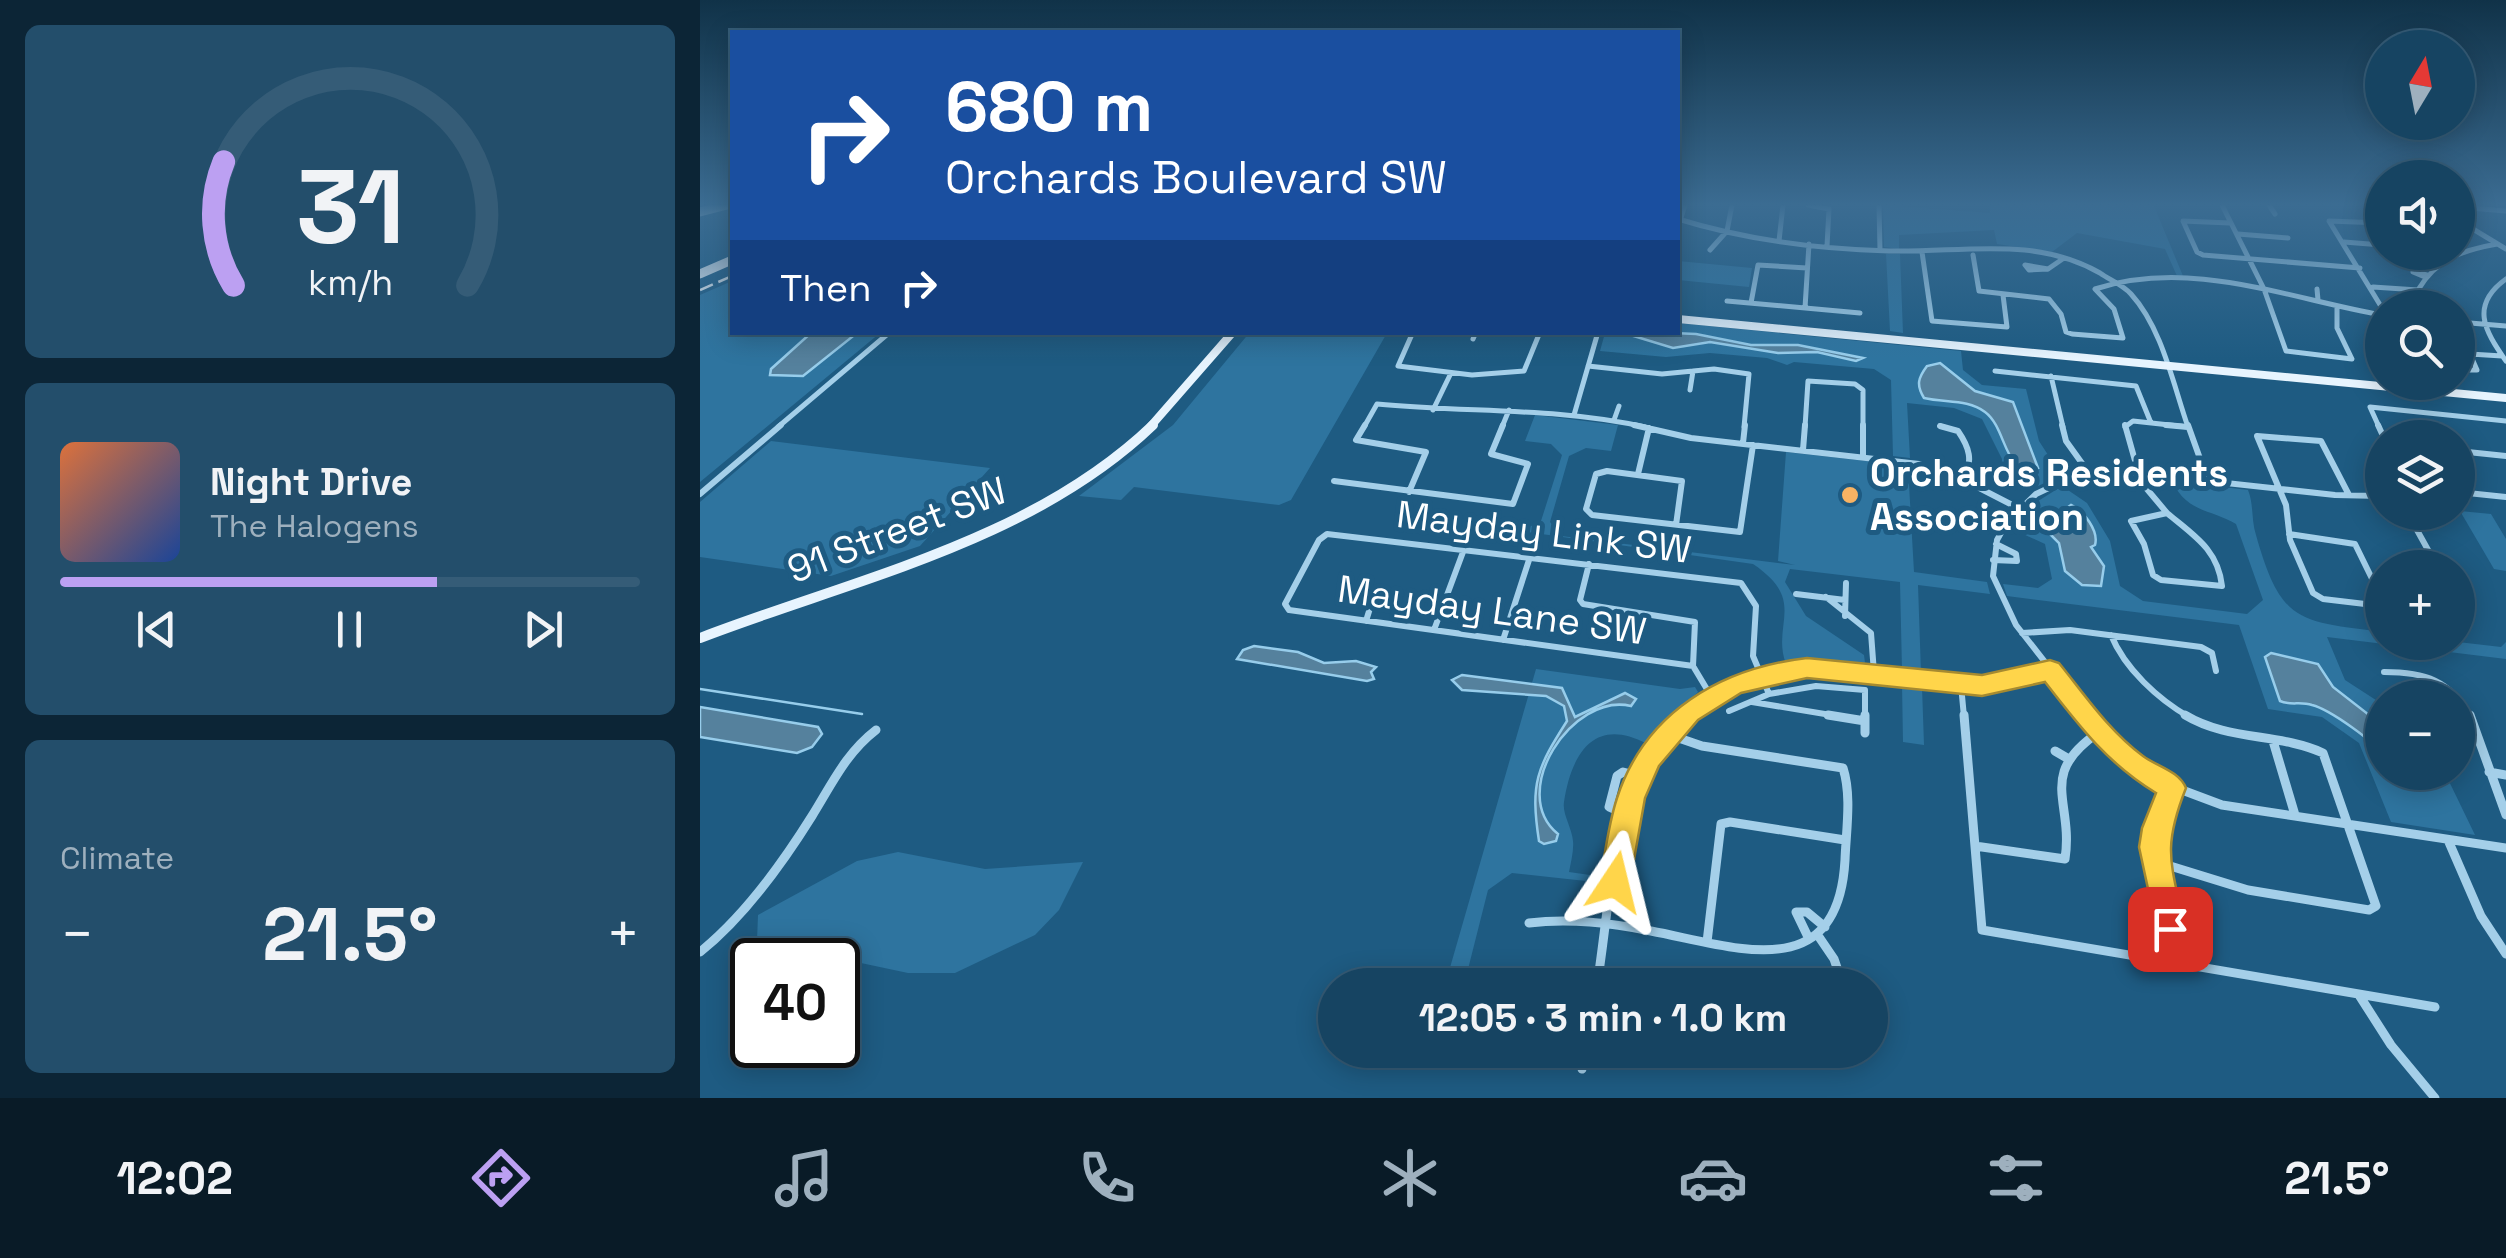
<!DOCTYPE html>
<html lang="en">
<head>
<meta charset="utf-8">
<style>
	:root { --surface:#164462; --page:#234e6b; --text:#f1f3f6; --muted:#9eb0be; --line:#355c77; --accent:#bca0f2 }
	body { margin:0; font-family:"Space Grotesk",sans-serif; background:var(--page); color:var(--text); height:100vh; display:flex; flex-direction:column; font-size:38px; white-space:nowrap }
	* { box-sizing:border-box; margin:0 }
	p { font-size:32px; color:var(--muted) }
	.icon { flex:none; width:55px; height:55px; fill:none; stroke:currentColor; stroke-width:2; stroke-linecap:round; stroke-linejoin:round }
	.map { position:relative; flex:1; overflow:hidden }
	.sheet { display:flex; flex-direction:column; gap:25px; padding:25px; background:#0c2536; width:700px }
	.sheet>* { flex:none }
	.guide { position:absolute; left:30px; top:30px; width:950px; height:305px; border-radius:0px; box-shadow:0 5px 25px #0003,0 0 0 2px var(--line); background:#1a4fa0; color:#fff; overflow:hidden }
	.needle { width:65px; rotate:10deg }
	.controls { position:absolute; left:1665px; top:30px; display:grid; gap:20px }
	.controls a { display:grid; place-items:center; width:110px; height:110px; border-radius:50%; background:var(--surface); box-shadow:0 5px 25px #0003,0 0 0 2px var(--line); font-size:50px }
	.speed { position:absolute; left:30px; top:938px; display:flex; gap:20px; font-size:50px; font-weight:700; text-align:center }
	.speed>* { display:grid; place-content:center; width:130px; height:130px; border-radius:50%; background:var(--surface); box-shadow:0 5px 25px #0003,0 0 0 2px var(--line); line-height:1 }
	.speed .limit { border:5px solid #111; border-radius:15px; background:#fff; color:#111 }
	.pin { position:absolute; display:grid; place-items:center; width:85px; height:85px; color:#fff; margin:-42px; border-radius:20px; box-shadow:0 5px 15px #0006 }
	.me { position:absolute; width:110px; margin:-55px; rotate:10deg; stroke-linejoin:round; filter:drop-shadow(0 0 8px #0008) }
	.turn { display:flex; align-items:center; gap:35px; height:210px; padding:0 50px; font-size:45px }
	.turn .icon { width:130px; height:130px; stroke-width:2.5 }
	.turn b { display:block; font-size:70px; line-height:85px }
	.then { display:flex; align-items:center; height:95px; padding:0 50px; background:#0003; gap:20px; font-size:38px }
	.big { font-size:75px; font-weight:600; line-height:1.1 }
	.sheet .tile { flex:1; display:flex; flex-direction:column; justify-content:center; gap:15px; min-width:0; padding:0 35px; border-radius:15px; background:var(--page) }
	.sheet .dial { align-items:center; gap:0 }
	.dial svg { height:260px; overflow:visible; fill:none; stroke:var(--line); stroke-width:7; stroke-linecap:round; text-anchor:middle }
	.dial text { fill:var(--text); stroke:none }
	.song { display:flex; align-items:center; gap:30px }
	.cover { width:120px; height:120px; border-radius:15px; background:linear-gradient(135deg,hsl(20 70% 55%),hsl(220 70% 35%)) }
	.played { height:10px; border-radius:5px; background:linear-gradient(90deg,var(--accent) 65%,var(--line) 65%) }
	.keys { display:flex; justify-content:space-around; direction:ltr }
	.heat { display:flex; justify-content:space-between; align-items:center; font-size:55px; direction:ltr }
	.trip { position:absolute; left:618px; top:968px; width:570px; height:100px; border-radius:50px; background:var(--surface); box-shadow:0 5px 25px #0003,0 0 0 2px var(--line); font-weight:600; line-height:100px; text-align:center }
	.menu { display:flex; height:160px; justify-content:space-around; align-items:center; background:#091b27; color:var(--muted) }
	.menu .icon { width:70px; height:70px }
	.menu .active { color:var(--accent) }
	.menu b { font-size:45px; color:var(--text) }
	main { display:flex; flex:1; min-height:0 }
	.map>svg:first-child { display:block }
	.green { fill:#2e749f }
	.water { fill:#55819d; stroke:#97cdeb; stroke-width:2.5 }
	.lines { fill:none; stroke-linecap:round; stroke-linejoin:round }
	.stream { stroke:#97cdeb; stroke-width:2.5 }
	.minor-far2 { stroke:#a4cfe9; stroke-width:5 }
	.minor-far1 { stroke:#a4cfe9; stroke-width:6 }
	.minor { stroke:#a4cfe9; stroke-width:9 }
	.major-far1 { stroke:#e7f4fe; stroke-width:8 }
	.major { stroke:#e7f4fe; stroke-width:10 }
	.highway { stroke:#fff; stroke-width:9 }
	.rail { stroke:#fff; stroke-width:2.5; stroke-dasharray:14 6; stroke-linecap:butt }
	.route { fill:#ffd54a; stroke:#a68a30; stroke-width:2.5 }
	.poi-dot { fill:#f8b363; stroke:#1e5b82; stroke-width:4 }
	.labels { text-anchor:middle; stroke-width:10; stroke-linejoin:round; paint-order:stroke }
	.poi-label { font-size:38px; font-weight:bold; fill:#fff; stroke:#1e5b82; text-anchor:start }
	.street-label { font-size:38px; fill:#fff; stroke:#1e5b82 }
</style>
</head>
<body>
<main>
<section class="sheet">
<div class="tile dial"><svg viewBox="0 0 100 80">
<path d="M14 69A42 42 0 1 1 86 69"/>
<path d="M14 69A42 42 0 0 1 11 31" stroke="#bca0f2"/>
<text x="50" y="56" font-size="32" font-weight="700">31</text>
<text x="50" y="72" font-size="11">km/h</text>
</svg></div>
<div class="tile">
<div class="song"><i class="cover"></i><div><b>Night Drive</b><p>The Halogens</p></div></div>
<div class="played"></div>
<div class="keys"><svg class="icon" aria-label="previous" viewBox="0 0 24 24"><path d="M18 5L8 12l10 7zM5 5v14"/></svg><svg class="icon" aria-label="pause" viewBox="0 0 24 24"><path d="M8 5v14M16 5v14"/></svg><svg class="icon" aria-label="next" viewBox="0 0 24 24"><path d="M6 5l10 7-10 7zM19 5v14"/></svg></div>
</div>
<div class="tile"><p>Climate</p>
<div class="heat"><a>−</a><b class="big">21.5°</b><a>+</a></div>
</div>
</section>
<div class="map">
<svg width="1806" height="1098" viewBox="0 0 1806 1098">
	<rect width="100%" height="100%" fill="#1e5b82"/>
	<!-- green -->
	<path class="green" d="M1183,205L1290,213V205L1454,206L1483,276H1477L1465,249L1377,233L1352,252L1297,244L1294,230L1199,235V249L1184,247Z
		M1186,254H1200L1203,333L1190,331Z
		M978,261L1052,268L1049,287L978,280Z
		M32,281V332L180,333L0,482V295Z
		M978,323L1261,351L1263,370L1282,385L1326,389L1339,441L1361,475L1330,490L1301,475L1302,459L1282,419L1254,408L1207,403L1210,458L1193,456L1191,380L1174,369L1094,362L1087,365L1067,358L1010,353L966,357L900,351L905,333L978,332Z
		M550,332L687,333L591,500L579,505L434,487L421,500L379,496L473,425Z
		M835,415L918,425L911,451L886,448L869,456L850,522L861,536L1095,565L1078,561L1086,452L1193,464L1208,467L1214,572L1287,582L1290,594L1218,585L1221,673L1202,670L1200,582L1090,569L1085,582L1106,616L1164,655L1165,663L1086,664C1071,624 1108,601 1053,564L821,531L841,521L862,455L851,444L825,441Z
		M71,441L290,468L220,546L131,576L0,557V502Z
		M1472,481L1548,490C1554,505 1551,520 1556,535C1581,624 1599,621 1682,632V642H1758L1801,647L1806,642V659L1627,637L1645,680L1682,704V772L1745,773L1775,835L1691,822L1659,743L1622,717L1568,709L1539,625L1307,596L1303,584L1338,588L1352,579L1345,544L1312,529L1335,503L1362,486L1387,503L1410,541L1420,586L1443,601L1547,614L1563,600L1536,524C1511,509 1487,513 1472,481Z
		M1760,511L1791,514L1806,539V571L1794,569Z
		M836,669L980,689L995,687L998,692L947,744C893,715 871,756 864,802C862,814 872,828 873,841C874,850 871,862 869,872L904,877V883L812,873L788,890L764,985H745Z
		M1202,684L1222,687L1224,745L1203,742Z
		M198,852L285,869L383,862L359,910L335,935L255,973H208L57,941L58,915L157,861Z"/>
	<!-- water -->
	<path class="water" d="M112,332L157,333L103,376L70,375L71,369Z
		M950,332L996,334L1051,345H1098L1163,358L1156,361L1117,352L1078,353L1010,342L973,348L927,334Z
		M1240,363L1275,391L1313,402L1338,468C1303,478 1308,429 1285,412C1268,399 1245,403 1224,398C1216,385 1218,378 1227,366Z
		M1371,505C1384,511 1399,531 1395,545L1391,547L1404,566L1401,586L1382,585L1365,571L1359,543L1347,531L1349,521Z
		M554,646L598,652L624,663L656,661L676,667L671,672L674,679L667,681L537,659L543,650Z
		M1571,653L1618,664L1633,687L1682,725V757C1679,743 1628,709 1612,705C1600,701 1591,706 1580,701L1565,657Z
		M762,675L862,688L875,717L925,693L936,699L931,706C872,692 807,793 858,834L856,841L844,844L839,841C830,783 837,768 867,721L864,706L846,696L762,690L752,680Z
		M0,707L118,727L122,734L112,747L97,753L0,737Z"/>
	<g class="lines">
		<!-- stream -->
		<path class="stream" d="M0,689L162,714"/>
		<!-- minor-far2 -->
		<path class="minor-far2" d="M1108,205L1129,209L1127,246
			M1179,205L1180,250
			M1522,205L1564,289L1586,351L1652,359L1637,328V306
			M1569,205L1575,214
			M1758,207L1806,211
			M978,219C1046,240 1118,249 1189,251C1261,253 1334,235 1400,273C1410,280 1423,285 1431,294C1462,328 1473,384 1488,427
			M1758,220L1806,249
			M1530,223L1483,221L1497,252L1503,255L1660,268
			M1682,223L1629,221L1682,308
			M978,227L985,205
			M1538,234L1588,238
			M1079,241L1083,205
			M1644,242L1682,245
			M1010,250L1027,231L1032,205
			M1222,252L1232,321L1307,327L1303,295
			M1708,252L1734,267
			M1273,255L1279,291L1349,299L1361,314L1366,332L1372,334L1423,338L1414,309L1395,289C1490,258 1587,298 1682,315
			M1325,265L1348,269L1329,270Z
			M1348,269L1364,258
			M1725,277L1713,272L1727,275
			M1806,279C1770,305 1784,330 1806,361
			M1673,287L1718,290C1736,259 1763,250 1797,244
			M1617,289L1618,300
			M1027,301L1160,313
			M1051,303L1058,265L1107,268
			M1105,308L1109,244
			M1758,322L1806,326
			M713,332L698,366L772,375L824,371L840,332
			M773,339L776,332
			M1770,354L1802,356
			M888,366L962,374L1014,369L1049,374L1044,427
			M1758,370H1777L1770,354
			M1295,371L1436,386L1451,423
			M1351,376L1363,427
			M990,390L993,371
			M733,410L751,373
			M874,415L898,332
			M914,420L919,406
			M1240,426L1244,427
			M78,427L190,332
			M664,427L677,404C767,413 856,407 945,427
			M802,427L809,410
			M1105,427L1108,381L1155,384L1163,390V427
			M1425,427L1433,421L1488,427
			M1679,427L1670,407L1806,421"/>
		<!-- minor-far1 -->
		<path class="minor-far1" d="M665,425L656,440L726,452L709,492
			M934,425L991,438L1219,464L1256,476L1320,509
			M1163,425V457
			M1362,425L1366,441L1389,473
			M1425,425L1441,482L1467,513
			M1466,425L1488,427
			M1488,425L1508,481
			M1678,425L1684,438
			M1240,426L1258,431C1269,447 1274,461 1263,479
			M1043,443L1045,425
			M1103,450L1105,425
			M1758,451L1806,456
			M938,474L949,428
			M634,481L813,504L828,464L791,454L803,425
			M1758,492L1806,497
			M0,494L81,425
			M1649,495L1621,441L1557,436L1586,505L1590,540L1613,593L1623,599L1682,606
			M1707,512L1738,568
			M1467,513C1493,535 1518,549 1522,586L1461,580L1453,575L1444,544L1431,521Z
			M976,525L982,481L907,471L896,474L886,509L892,515L1040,532L1053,445
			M1589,534L1655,544L1682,599
			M1293,560L1317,561L1316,554L1296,544
			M889,564L880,600L883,604L995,622L993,666L1011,696
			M1096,594L1145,600
			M1126,597L1171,633L1174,673
			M1758,603L1763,613L1758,616
			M1145,616L1146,583
			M666,621L675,592
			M734,630L763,552
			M1322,633L1370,630L1501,647L1512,653L1516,671
			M1411,635C1425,669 1458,699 1489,717
			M803,640L829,560
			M993,666L589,610L585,604L619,540L627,534L1041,583L1056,606L1053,656L1069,694L1029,711
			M1684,672C1725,672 1750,680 1771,717
			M1261,685L1264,717
			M1069,694L1116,686L1165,690V717
			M1052,702L1143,717
			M983,717C1032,675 1100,662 1163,671C1201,676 1238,687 1276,686C1303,685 1326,678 1351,670
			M1388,717L1316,625L1293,576L1297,540L1307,522L1336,494L1374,476L1425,472L1635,495L1682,496"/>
		<!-- minor -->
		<path class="minor" d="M1128,715L1165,721
			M1165,715V733
			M1264,715L1282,930L1735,1007
			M1386,715L1434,765L1466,784L1522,805L1806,848
			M1770,715L1806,815
			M1573,741L1595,815
			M1355,751L1367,758
			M1789,772L1806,775
			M1472,788L1456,828L1453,854L1478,963
			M927,815L909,807L917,776L923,772L939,776
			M1748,840L1781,916L1806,954
			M1275,846L1365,859C1374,801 1336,775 1399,732
			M1454,861L1548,890L1669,910L1676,906L1623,753C1579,733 1528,741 1485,715
			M829,923C870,918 910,923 951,931C1036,947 1138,987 1145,860C1146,831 1152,796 1143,768L1002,746L967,734
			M1117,934L1134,959L1143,985
			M1109,939L1096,912H1107L1125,927
			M1007,942L1021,824L1030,822L1145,840
			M0,952C45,916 82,864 112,816C132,784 146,753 176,730
			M897,985C912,893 911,780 986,715
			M1659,995L1691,1045L1735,1098
			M1072,1050L1133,1061L1141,1059L1144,1050
			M882,1069L885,1050"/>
		<!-- major-far1 -->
		<path class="major-far1" d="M978,319L1806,398
			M450,427L533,332"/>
		<!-- major -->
		<path class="major" d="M0,638C153,579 331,542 453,425"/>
		<!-- highway -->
		<path class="highway" d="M0,212L27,205
			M0,274L32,260"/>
		<!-- rail -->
		<path class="rail" d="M0,290L32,276"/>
	</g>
	<!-- sky -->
	<linearGradient id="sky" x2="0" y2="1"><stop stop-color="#103248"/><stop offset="0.57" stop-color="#3b6c92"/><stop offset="1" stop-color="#3b6c92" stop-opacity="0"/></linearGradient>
	<rect width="1806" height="359" fill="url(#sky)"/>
	<!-- route -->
	<path class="route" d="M1107,658L1282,675L1350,660L1359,663C1385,695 1409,731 1443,756C1458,767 1479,771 1486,788C1461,851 1472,864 1485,929L1481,940L1470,944L1459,940L1439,847L1442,828L1456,793C1408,764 1379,726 1345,682L1282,696L1107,678L1041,693L998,720L959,766L945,798L930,882L925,893L915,897L904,893L900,882C905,855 908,825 917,798C945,712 1021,668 1107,658Z"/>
	<!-- markers -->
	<circle class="poi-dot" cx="1150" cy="495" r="10"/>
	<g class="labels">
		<!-- poi labels -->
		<g class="poi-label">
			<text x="1170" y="486">Orchards Residents<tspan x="1170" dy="44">Association</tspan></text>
		</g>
		<!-- street labels -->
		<g class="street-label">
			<text transform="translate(197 530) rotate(-21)" y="13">91 Street SW</text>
			<text transform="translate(844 532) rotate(7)" y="13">Mayday Link SW</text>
			<text transform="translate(792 610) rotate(8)" y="13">Mayday Lane SW</text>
		</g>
	</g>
</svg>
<div class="controls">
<a><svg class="needle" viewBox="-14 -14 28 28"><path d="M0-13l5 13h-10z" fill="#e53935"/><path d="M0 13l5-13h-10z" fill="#9eb0be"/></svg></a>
<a><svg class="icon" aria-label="sound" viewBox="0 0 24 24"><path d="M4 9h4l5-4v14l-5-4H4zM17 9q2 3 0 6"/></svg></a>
<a><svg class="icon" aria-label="search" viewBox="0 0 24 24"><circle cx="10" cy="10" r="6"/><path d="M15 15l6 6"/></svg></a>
<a><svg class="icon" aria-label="layers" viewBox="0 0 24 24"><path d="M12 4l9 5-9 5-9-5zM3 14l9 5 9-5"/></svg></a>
<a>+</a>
<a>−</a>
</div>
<div class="speed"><div class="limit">40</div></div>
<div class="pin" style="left:1470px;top:929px;background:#d93025"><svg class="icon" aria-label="arrive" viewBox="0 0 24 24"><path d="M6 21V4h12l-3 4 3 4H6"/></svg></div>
<svg class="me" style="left:915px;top:882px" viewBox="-20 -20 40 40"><path d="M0-17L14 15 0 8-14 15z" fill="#ffd54a" stroke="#fff" stroke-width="4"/></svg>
<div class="trip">12:05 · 3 min · 1.0 km</div>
<div class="guide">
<div class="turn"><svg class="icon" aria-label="right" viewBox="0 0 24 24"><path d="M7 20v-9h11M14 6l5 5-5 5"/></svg><div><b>680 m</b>Orchards Boulevard SW</div></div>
<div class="then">Then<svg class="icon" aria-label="right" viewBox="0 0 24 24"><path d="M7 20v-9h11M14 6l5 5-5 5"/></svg></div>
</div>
</div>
</main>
<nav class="menu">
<b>12:02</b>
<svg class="icon active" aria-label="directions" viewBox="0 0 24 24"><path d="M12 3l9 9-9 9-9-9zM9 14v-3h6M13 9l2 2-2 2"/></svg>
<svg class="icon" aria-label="music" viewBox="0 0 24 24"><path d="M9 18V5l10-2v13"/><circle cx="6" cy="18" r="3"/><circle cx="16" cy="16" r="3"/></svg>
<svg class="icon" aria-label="phone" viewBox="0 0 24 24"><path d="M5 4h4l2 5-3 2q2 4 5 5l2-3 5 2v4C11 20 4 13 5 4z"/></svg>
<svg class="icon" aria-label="climate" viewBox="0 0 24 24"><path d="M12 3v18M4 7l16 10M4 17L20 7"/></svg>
<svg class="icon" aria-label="car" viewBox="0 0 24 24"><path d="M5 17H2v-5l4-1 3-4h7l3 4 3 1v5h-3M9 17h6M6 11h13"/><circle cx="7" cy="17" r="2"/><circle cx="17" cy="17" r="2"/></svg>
<svg class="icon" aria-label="filters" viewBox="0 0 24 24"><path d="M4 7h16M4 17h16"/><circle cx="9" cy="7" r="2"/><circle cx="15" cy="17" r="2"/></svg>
<b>21.5°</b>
</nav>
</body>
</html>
